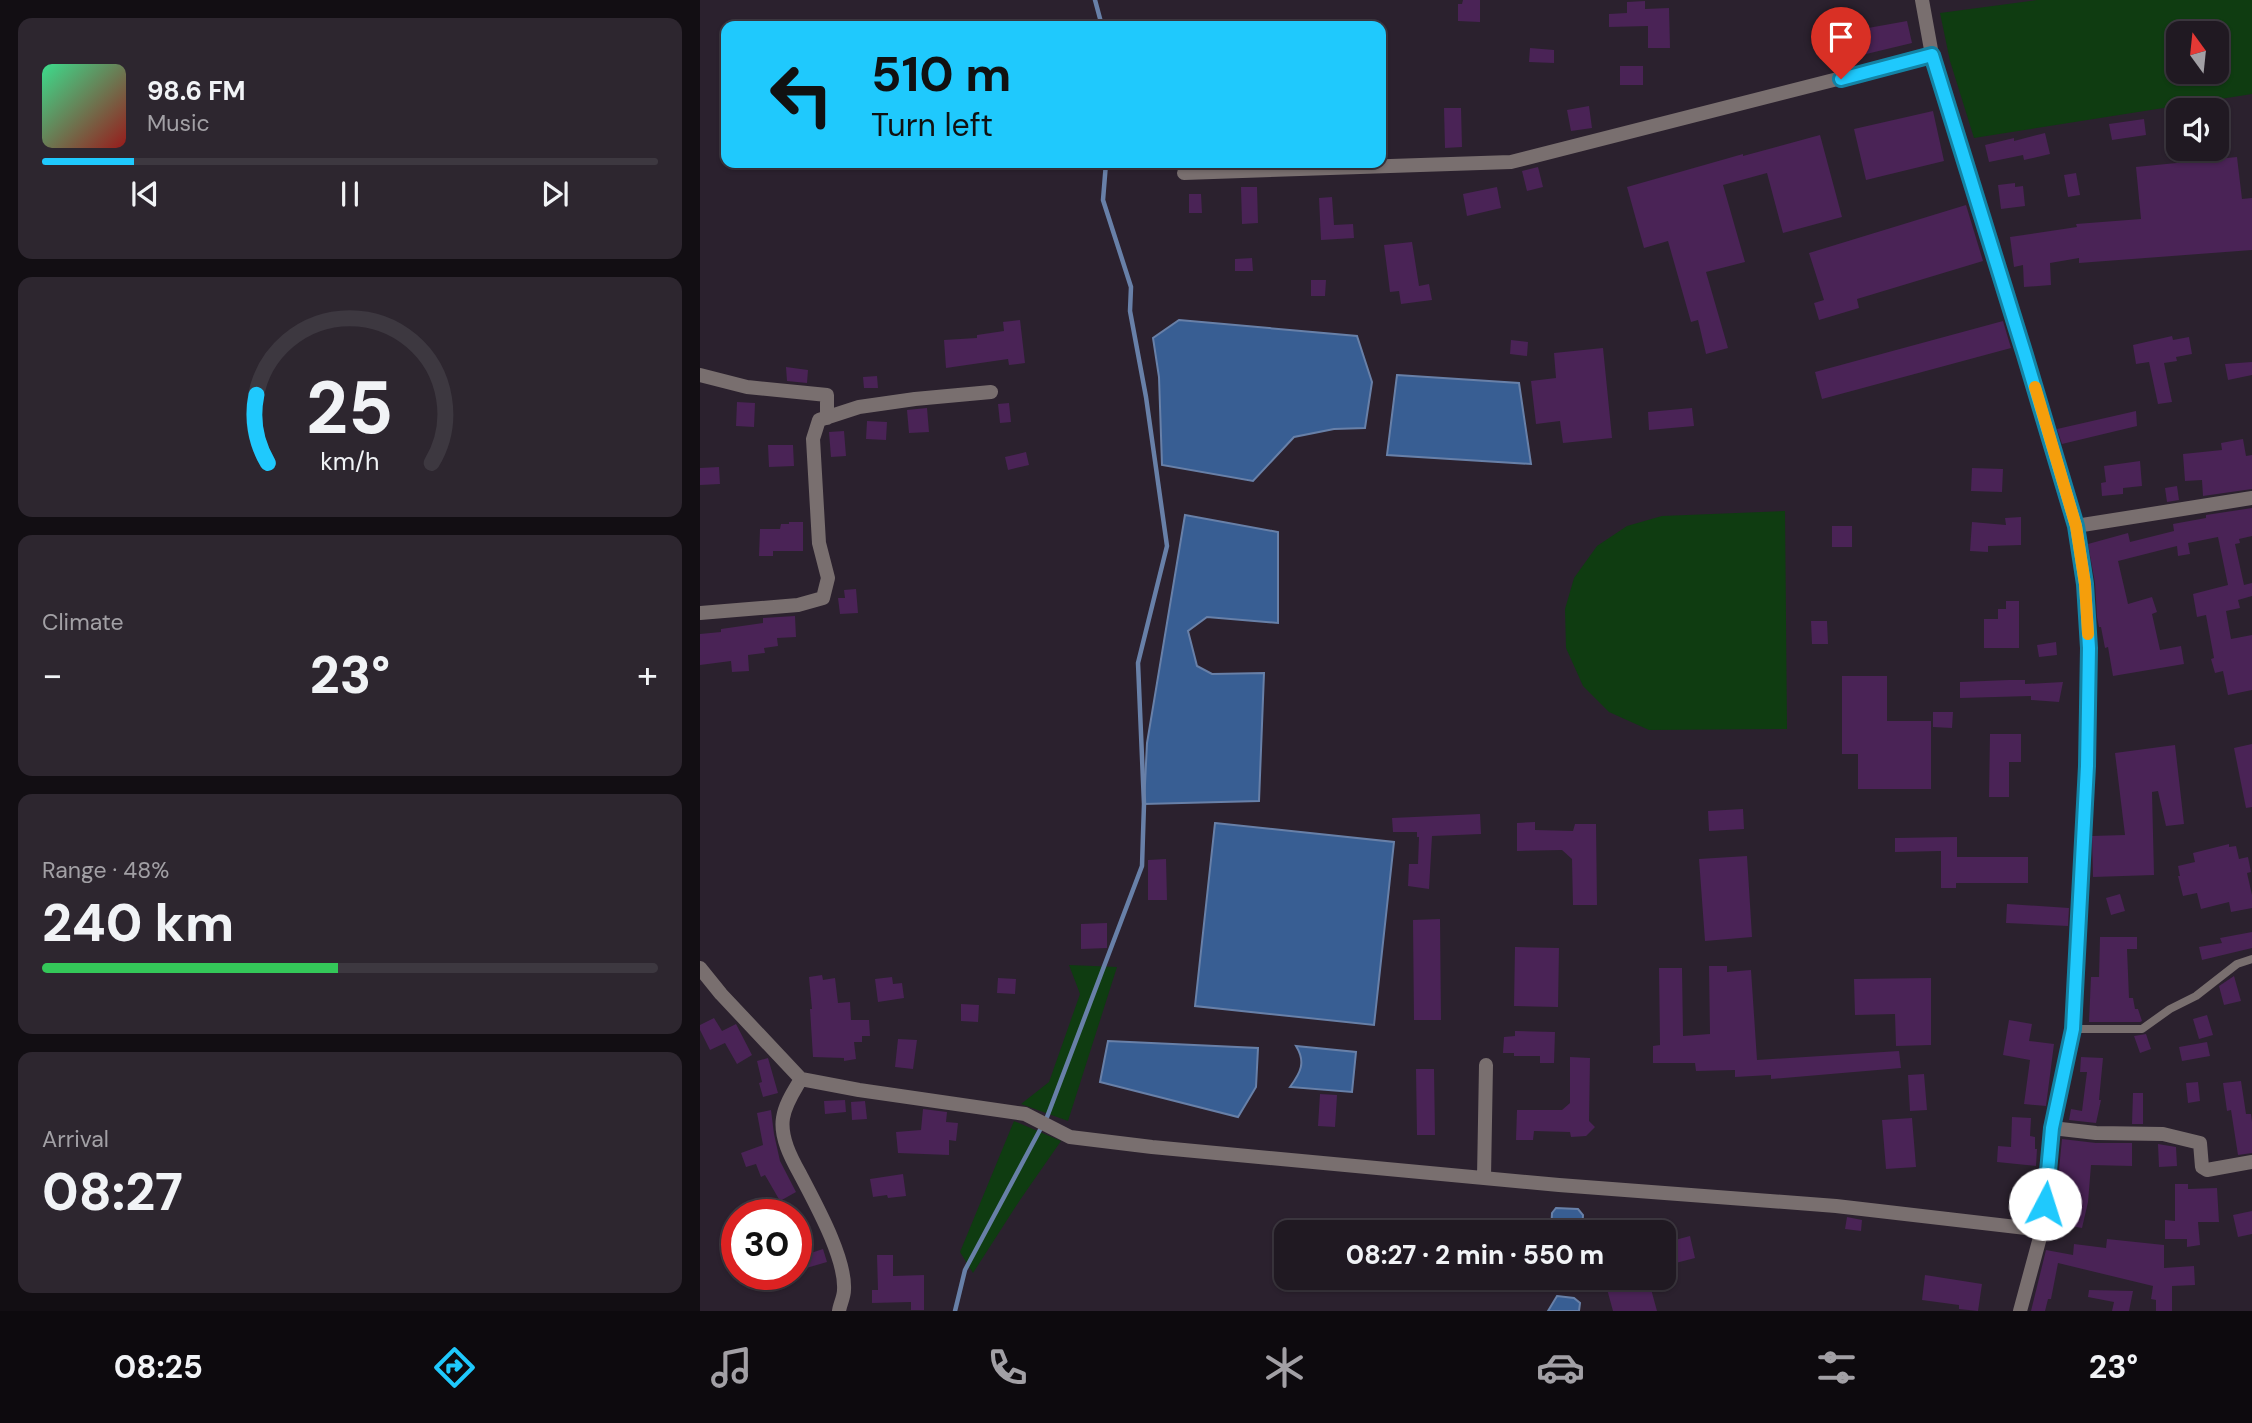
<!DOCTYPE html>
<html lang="en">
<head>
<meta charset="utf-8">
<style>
	:root { --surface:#201922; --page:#2d262f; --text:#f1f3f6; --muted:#a2a0a5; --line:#3d3840; --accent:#1fc9fd }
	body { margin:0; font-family:"DM Sans",sans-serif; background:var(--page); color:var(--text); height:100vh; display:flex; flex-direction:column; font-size:26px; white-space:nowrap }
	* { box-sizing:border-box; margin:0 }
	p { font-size:23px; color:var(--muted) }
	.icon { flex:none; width:38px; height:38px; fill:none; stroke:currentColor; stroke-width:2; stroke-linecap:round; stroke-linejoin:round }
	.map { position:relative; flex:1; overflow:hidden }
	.details { display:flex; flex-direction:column; gap:18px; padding:18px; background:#120e13; width:700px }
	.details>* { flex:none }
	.banner { position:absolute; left:21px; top:21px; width:665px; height:147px; border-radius:14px; box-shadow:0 2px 5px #0004,0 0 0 2px var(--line); background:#1fc9fd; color:#111; overflow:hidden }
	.needle { width:46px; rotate:345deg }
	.fabs { position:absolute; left:1466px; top:21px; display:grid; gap:14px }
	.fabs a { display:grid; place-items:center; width:63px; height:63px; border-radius:14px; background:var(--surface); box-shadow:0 2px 5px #0004,0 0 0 2px var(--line); font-size:35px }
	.speed { position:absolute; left:21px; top:1199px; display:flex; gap:14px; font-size:35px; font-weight:700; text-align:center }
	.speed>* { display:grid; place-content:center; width:91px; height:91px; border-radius:50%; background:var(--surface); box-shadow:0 2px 5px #0004,0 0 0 2px var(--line); line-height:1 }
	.speed .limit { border:10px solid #d22; background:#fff; color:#111 }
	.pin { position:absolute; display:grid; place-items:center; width:60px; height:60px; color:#fff; margin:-72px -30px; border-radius:50% 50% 50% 0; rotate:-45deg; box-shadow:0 0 7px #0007 }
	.pin .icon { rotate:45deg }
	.me { position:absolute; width:77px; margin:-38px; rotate:5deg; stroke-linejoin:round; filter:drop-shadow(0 0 5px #0008) }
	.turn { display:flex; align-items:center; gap:24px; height:147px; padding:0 35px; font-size:32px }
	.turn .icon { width:91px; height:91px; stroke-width:2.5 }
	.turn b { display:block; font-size:49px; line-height:60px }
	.big { font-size:52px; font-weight:800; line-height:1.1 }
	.details .widget { flex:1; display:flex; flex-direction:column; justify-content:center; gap:10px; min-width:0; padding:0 24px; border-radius:14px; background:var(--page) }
	.details .dial { align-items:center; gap:0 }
	.dial svg { height:182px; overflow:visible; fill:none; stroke:var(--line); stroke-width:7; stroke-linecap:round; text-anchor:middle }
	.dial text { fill:var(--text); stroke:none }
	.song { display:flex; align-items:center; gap:21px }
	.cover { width:84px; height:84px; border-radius:10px; background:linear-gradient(135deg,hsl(150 70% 55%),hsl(0 70% 35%)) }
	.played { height:7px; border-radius:4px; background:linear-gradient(90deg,var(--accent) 15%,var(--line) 15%) }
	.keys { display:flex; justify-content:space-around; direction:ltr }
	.heat { display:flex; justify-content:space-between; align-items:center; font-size:38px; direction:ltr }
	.charge { height:10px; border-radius:5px; background:linear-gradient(90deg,#34c759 48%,var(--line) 0) }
	.trip { position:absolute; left:574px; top:1220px; width:402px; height:70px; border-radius:14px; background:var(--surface); box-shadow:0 2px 5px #0004,0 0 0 2px var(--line); font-weight:800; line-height:70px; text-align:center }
	.menu { display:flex; height:112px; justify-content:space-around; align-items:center; background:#0d0a0e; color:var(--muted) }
	.menu .icon { width:49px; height:49px }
	.menu .selected { color:var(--accent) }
	.menu b { font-size:32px; color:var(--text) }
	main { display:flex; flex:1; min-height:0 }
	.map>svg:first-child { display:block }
	.green { fill:#0f3c11; fill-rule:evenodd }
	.water { fill:#385e93; stroke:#6880a8; stroke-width:2 }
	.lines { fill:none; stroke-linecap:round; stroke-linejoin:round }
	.stream { stroke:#6880a8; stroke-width:4.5 }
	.building { fill:#4a2356 }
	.lane { stroke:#796f6f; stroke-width:8 }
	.street { stroke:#796f6f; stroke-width:14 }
	.route-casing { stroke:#1483a4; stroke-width:18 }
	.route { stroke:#1fc9fd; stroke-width:12 }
	.slow { stroke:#f59e0b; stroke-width:12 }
</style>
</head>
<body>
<main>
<section class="details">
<div class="widget">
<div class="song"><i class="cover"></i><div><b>98.6 FM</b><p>Music</p></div></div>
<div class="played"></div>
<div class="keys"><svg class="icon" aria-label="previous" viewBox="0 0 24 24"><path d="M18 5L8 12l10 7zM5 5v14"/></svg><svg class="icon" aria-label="pause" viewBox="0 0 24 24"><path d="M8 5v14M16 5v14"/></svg><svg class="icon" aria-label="next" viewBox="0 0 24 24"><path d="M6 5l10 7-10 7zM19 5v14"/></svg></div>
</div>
<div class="widget dial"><svg viewBox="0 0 100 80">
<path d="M14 69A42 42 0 1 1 86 69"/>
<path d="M14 69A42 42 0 0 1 9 39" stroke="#1fc9fd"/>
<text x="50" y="56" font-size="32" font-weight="700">25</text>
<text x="50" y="72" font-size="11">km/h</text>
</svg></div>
<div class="widget"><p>Climate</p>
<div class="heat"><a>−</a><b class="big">23°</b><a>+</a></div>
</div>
<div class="widget"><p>Range · 48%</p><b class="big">240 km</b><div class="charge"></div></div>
<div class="widget"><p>Arrival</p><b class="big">08:27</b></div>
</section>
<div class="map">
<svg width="1552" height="1311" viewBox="0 0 1552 1311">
	<rect width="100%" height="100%" fill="#2b212e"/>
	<!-- green -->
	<path class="green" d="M1337,0H1552V94L1274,138L1250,61L1240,13ZM1479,33H1517V72H1479Z
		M1085,511L1087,729L949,730L909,712L883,686L866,648L865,609L874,578L897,546L927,526L962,516Z
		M369,965L417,967L368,1121L321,1104L349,1082L380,994Z
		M314,1121L361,1141L320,1200L273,1273L260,1252Z"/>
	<!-- water -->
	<path class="water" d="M479,320L657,336L672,382L665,428L634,429L594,437L553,481L462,465L459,377L453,338Z
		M697,375L819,383L831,464L687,455Z
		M485,515L578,532V623L507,617L488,631L497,666L512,674L564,673L559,801L444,804L447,743Z
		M515,823L694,842L674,1025L495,1006Z
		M408,1041L558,1048L556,1087L538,1117L400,1082Z
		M596,1046L656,1052L652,1092L590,1087C601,1072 606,1062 596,1046Z
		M856,1208L878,1209L883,1215L882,1232H851L852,1213Z
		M857,1296L874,1298L880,1303L879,1311H848Z"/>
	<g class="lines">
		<!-- stream -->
		<path class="stream" d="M395,0L402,26
			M347,1117L442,866L444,804L438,663L467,546L446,397L430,311L431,287L403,200L406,163
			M255,1311L265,1270L341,1128"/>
	</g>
	<!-- building -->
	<path class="building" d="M763,0H780V22L758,21V4H762Z
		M945,1V9L969,8L970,48H948V26L909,27V14L927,13V2Z
		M1207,21L1212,43L1162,55L1157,30Z
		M830,48L854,50V63L829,62Z
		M920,66H943V85H920Z
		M889,106L892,128L871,131L867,110Z
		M744,108H761L762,147L745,148Z
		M1233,111L1244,161L1166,180L1154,129Z
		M1444,119L1446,135L1412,140L1409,124Z
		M1345,133L1350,154L1324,160L1323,155L1289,162L1285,145L1314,138V141Z
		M1120,135L1142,217L1083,233L1067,173L1023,185L1045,262L1006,272L1028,348L1006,354L998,320L991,322L968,241L944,248L927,187L1043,154V156Z
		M1537,157L1542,199L1552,198V250L1379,263V258L1350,263L1351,285L1324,287L1323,265L1314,267L1310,237L1377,227L1376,224L1441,219L1436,167Z
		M838,167L843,187L827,191L822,171Z
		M1376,173L1380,195L1368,197L1364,175Z
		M1315,183V187L1323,186L1325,206L1301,209L1298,185Z
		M541,187H557L558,223L542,224Z
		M797,187L801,208L767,216L763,194Z
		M489,194H501L502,213H489Z
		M632,197L634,225L653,224L654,238L621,240L619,198Z
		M1266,205L1283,261L1157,299L1159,308L1119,320L1114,303L1124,300L1109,253Z
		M712,242L719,286L729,284L732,300L701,304L699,291L690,292L684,245Z
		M552,258L553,271H535V259Z
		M611,280H626L625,296H611Z
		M320,320L325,363L309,365L308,359L246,368L244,340L277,338V335L304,331L303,322Z
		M1303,321L1311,348L1122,399L1115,372Z
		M1472,336L1473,340L1489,337L1492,354L1476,357L1477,361L1464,363L1472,402L1458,404L1449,362L1436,364L1433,345Z
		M811,340L828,342L827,356L810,354Z
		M903,348L912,438L863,443L860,421L836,424L831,381L856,378L854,353Z
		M1552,362V375L1528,380L1525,364Z
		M86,367L108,370L107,383L87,381Z
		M177,376L178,388H164L163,377Z
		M37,402L55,403L54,427L36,426Z
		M309,403L311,422L300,423L298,404Z
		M227,408L229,432L209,433L207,410Z
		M992,408L994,426L949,430L948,412Z
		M1436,411L1437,426L1362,444L1357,429Z
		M167,421L187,422L186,440L166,439Z
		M144,431L146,456L131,457L129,432Z
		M1543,439L1546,456L1552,455V489L1503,496L1502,480L1485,481L1483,454L1522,450L1521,443Z
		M68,445H93L94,466L69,467Z
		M326,452L329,465L308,470L305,457Z
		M1440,461L1442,486L1423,488V494L1402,496L1401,483L1406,482L1404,466Z
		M19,467L20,484L0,485V468Z
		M1272,468L1303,469L1302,492L1271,491Z
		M1477,486L1479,500L1467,502L1465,488Z
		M1552,508V536L1539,539L1540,543L1535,544L1544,585L1552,583V596L1538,600L1540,608L1526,611L1531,639L1552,635V690L1528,695L1523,671L1515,673L1511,659L1514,658L1506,615L1497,617L1493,594L1528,585L1518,537L1488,543L1490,554L1478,556L1477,546L1418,561L1428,604L1452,597L1457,612L1452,614L1460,650L1481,646L1484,664L1413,676L1408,647L1405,648L1401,627H1399L1397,617L1395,583L1388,544L1428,533L1430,542L1474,531L1473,524L1506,518V515Z
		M1321,517V545L1288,546V552L1270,551L1272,522L1306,525L1305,518Z
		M89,522H103V551H73V556H59L60,529H80L81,524H89Z
		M1132,526H1152V547H1132Z
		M156,589L158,613L140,614L138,598H145L144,590Z
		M1306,601H1319V648H1284V619H1298V609H1306Z
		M95,616L96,637L77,638L78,646L64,648L65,653L48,655L49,671L32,672L31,661L0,665V634L21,632V629L63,623V618Z
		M1111,621H1127L1128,644H1112Z
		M1356,642L1357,655L1339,657L1337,645Z
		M1142,676H1187V721H1231V789H1158V754H1142Z
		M1309,680H1325V684L1363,682L1359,702L1331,700V696L1260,698V682Z
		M1233,712H1253L1252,728L1233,727Z
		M1290,734H1321V762H1309V797H1289Z
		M1552,744V807L1546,808L1534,748Z
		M1475,745L1484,824L1466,826L1458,791L1452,792L1454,875L1393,877L1392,836L1425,835L1415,753Z
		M1043,809L1044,829L1009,831L1008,811Z
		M780,814L781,834L732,836L729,889L708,886L709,864H718L719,837H717V832H693L692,818Z
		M835,822V830L873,831L875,824H896L897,905H873L872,859L862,850L817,851V823Z
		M1257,837V857H1328V883H1256V888H1241V851L1195,852V838Z
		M1529,844V847L1536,846L1539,859L1548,857L1551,872L1547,873L1552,895V908L1531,912L1529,902L1501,909L1497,893L1483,896L1478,876H1480L1478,866L1495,862L1493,853Z
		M1047,856L1052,937L1005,941L999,859Z
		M466,859L467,900H448V860Z
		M1420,894L1425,911L1411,915L1406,898Z
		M1307,904L1369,908L1368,926L1306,923Z
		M740,919L741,1020H714L713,920Z
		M407,923V948L381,949V924Z
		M1552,932V948L1502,960L1499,947L1522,943L1520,938Z
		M1400,937H1437V949H1427L1429,998H1433L1435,1009H1438L1442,1021L1440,1022H1389L1391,977H1399Z
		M815,947L859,948L858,1007L814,1006Z
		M1009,966H1027V972L1051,970L1057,1060L1199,1051L1201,1068L1071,1079V1075L1035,1077V1070L996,1071L995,1063H953V1046L960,1045L959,968H982L983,1036L1010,1034Z
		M122,975L123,980L135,978L138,1003L150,1002L151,1020H169L170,1036H162V1042H154L156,1059L144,1061V1058L113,1057L110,1009H112L109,977Z
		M1534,976L1541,1001L1524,1005L1519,986Z
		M192,977L193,984L202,983L204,998L178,1002L175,979Z
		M298,978L316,979L315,994L297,993Z
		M1231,978V1045L1196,1046L1195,1014L1155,1015L1154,979Z
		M261,1004L279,1005L278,1022L261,1021Z
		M1507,1015L1513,1035L1499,1039L1493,1019Z
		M14,1018L22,1031L36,1024L52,1055L37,1064L25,1043L10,1050L0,1030V1025Z
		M1309,1020L1332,1024L1329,1041L1354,1044L1346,1106L1324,1104L1330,1060L1303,1055Z
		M815,1031L855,1032L854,1063H840V1056H814V1053H803L804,1037L815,1036Z
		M1446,1034L1451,1049L1440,1053L1434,1036Z
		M198,1039L217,1040L213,1069L195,1067Z
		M1507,1042L1510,1056L1482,1061L1479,1047Z
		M870,1057L890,1058L889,1121L895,1127L886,1136L871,1137L870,1132L834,1131L833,1140H816L817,1110H862L870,1103Z
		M1381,1057L1403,1058L1399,1100H1401L1396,1123L1369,1120L1371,1109L1382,1111L1387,1072H1380Z
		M68,1058L78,1093L63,1097L59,1083L62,1082L57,1061Z
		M716,1069H734L735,1135H717Z
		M1224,1074L1227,1110L1210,1111L1208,1075Z
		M1541,1081L1546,1114H1551L1552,1122V1153L1538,1155L1531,1110L1527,1111L1523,1083Z
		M1498,1082L1500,1101L1488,1103L1486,1083Z
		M1433,1093H1443V1124H1432Z
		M620,1094L637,1095L635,1127L618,1126Z
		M145,1100L146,1112L125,1114L124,1101Z
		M165,1101L167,1119L152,1120L151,1102Z
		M223,1109L247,1112L246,1122L258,1123L256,1141L249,1140V1155L198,1153L196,1132L221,1130Z
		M71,1110L74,1134L80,1161L96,1192L80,1201L65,1175L61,1177L56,1164L46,1167L41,1153L63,1145L57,1113Z
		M1312,1117L1331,1118L1330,1136L1335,1137V1149H1337L1336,1166L1297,1162L1298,1146L1311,1147Z
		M1212,1118L1216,1167L1186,1169L1182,1120Z
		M1362,1139L1396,1143H1432V1166L1391,1165L1388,1202L1382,1228L1354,1223L1362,1180H1358Z
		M1458,1144L1476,1147L1477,1166L1459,1167Z
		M203,1174L206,1196L188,1198L187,1195L173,1197L170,1179Z
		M1475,1184H1488V1189L1517,1188L1519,1222H1498L1500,1245L1487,1247V1239H1465V1220L1475,1221Z
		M85,1202L89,1214H53L52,1210Z
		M1552,1211V1234L1538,1237L1533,1215Z
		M1147,1217L1162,1220L1161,1231L1145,1229Z
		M990,1236L995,1258L964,1266V1243Z
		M1407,1239L1464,1245V1268L1494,1266L1495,1285L1472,1286V1311H1456V1300L1451,1299L1453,1286L1358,1263L1351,1299H1348L1345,1311H1331L1346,1250L1373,1255L1374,1244L1406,1248Z
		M123,1249L127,1262L96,1271V1258Z
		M177,1255H193V1276L224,1275V1310H211V1302L172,1303V1290H178Z
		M1225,1275L1282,1284L1278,1311L1259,1309V1305L1222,1300Z
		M904,1278H948L957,1311H913Z
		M1389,1290L1433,1291L1429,1311H1412L1414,1302L1388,1297Z"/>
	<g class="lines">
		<!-- lane -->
		<path class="lane" d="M1373,1029H1442L1470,1009L1496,996L1537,964L1552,959"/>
		<!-- street -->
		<path class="street" d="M1222,0L1232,55L1325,355L1376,526L1385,584L1389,648L1386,766L1373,1029L1352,1128L1342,1230L1320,1311
			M484,173L811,162L1232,55
			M0,375L47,387L127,395V418
			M1376,526L1552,498
			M0,613L98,605L123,598L128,578L119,543L113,439L119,420L159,407L215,399L291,392
			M0,968L21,994L101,1079L159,1090L325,1114L370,1137L452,1147L859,1185L1136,1206L1342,1230
			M101,1079C94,1091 85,1104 83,1118C80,1137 91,1158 100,1174C115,1203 146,1258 144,1290C144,1297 140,1304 139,1311
			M1352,1128L1396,1133L1463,1134L1500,1143L1502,1167L1507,1170L1552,1162
			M784,1177L786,1065"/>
	</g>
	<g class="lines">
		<!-- route casing -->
		<g class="route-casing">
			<path id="route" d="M1141,79L1232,55L1325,355L1376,526L1385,584L1389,648L1387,766L1373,1029L1352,1128L1345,1204"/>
		</g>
		<!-- route -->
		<use href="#route" class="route"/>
		<!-- slow -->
		<path class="slow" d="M1335,387L1376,526L1385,584L1388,634"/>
	</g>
</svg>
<div class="fabs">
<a><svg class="needle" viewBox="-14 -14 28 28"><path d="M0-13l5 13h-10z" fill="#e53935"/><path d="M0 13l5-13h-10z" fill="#a2a0a5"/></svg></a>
<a><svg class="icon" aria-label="sound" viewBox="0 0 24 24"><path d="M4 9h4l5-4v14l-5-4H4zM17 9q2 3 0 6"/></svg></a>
</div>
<div class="speed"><div class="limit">30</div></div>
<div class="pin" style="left:1141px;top:79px;background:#d93025"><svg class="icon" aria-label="arrive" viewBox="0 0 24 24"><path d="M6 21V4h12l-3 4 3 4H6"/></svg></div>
<svg class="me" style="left:1345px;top:1204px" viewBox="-20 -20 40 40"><circle r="19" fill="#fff"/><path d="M0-13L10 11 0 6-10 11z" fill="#1fc9fd"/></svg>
<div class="trip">08:27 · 2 min · 550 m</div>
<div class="banner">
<div class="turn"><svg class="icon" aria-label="left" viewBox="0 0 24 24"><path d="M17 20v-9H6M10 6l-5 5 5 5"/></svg><div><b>510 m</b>Turn left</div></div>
</div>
</div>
</main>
<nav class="menu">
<b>08:25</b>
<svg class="icon selected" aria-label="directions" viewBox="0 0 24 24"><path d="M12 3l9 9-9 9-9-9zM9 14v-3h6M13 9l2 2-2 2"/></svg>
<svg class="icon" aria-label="music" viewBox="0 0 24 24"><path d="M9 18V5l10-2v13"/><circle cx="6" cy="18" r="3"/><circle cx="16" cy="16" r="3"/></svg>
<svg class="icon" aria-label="phone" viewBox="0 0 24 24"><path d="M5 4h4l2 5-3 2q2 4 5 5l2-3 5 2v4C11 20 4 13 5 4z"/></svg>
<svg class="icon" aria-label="climate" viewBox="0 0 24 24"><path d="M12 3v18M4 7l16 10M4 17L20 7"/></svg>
<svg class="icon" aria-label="car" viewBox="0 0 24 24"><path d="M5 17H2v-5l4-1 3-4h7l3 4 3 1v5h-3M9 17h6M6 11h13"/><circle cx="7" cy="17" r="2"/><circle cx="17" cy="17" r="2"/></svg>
<svg class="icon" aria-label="filters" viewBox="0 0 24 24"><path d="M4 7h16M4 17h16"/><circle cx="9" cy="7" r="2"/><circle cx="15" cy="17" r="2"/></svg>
<b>23°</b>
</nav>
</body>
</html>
